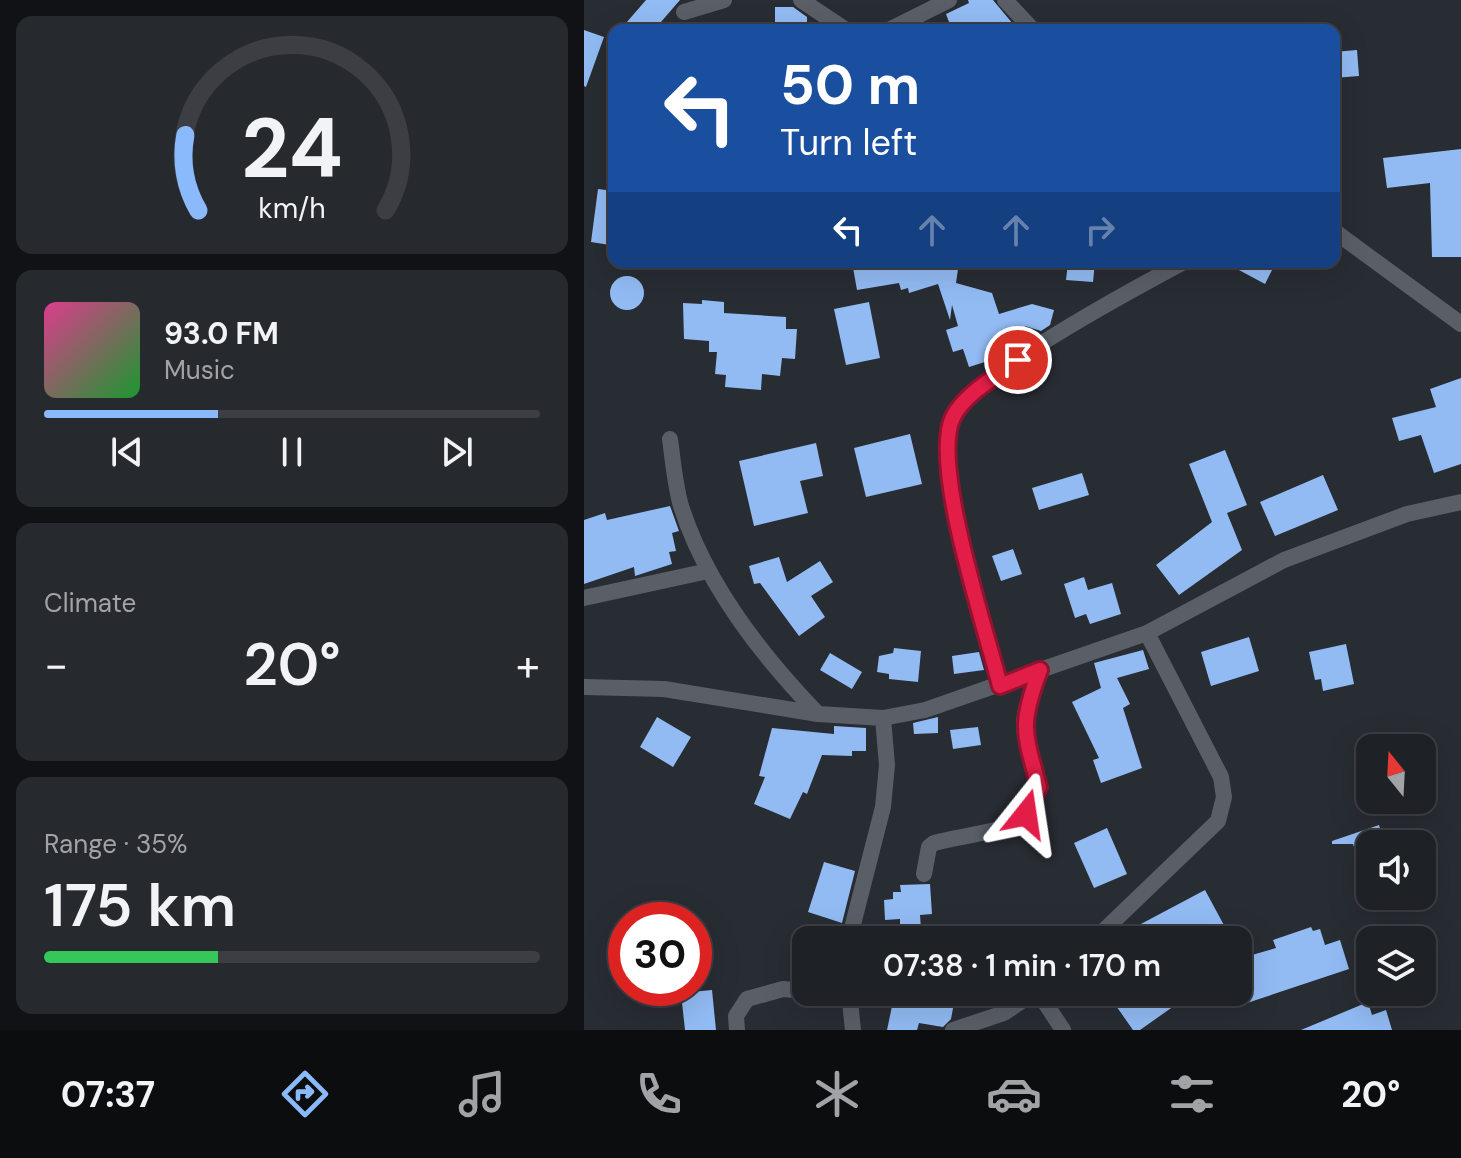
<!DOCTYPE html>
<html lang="en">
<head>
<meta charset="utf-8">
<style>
	:root { --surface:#1e2126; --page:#26292e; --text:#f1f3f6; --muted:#a1a3a7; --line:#3c3e43; --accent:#8bbafc }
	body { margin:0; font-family:"DM Sans",sans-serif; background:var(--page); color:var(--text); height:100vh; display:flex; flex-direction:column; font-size:30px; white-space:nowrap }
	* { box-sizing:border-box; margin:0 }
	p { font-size:26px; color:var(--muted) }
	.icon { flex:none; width:44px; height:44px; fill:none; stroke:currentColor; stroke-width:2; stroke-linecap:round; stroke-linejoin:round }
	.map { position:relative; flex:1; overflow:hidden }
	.sheet { display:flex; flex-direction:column; gap:16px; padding:16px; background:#101215; width:584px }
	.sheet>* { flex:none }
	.banner { position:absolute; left:24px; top:24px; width:732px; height:244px; border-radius:16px; box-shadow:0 8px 32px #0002,0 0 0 2px var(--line); background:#1a4fa0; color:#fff; overflow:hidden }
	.needle { width:52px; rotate:342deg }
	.tools { position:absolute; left:772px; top:734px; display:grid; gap:16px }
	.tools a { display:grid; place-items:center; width:80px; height:80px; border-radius:16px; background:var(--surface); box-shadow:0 8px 32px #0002,0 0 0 2px var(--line); font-size:40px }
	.speed { position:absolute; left:24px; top:902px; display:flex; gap:16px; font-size:40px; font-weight:700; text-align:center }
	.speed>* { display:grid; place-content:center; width:104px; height:104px; border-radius:50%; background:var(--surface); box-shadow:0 8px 32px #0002,0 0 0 2px var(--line); line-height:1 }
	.speed .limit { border:12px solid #d22; background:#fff; color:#111 }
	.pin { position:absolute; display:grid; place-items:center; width:68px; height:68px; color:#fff; margin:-34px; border:4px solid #fff; border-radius:50%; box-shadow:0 2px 8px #0007 }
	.me { position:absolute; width:88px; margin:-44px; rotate:15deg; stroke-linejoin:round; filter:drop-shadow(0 0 6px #0008) }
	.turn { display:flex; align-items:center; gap:28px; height:168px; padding:0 40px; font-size:36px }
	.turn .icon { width:104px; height:104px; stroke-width:2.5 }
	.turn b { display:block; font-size:56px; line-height:68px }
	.lanes { display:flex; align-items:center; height:76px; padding:0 40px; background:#0003; justify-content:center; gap:40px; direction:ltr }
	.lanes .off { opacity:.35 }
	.big { font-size:60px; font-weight:600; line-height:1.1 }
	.sheet .tile { flex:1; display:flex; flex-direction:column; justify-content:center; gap:12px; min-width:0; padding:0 28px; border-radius:16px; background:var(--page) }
	.sheet .dial { align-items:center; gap:0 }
	.dial svg { height:208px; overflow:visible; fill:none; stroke:var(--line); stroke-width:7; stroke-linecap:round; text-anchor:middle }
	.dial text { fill:var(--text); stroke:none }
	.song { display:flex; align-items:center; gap:24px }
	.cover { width:96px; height:96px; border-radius:12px; background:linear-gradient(135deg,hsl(330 70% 55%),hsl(130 70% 35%)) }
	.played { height:8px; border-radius:4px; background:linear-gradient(90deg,var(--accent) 35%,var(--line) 35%) }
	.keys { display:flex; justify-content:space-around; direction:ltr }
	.heat { display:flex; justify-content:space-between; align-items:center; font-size:44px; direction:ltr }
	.charge { height:12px; border-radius:6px; background:linear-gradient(90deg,#34c759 35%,var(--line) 0) }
	.trip { position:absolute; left:208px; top:926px; width:460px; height:80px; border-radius:16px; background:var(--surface); box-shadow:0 8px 32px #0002,0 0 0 2px var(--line); font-weight:600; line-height:80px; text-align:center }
	.tabs { display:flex; height:128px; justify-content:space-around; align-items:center; background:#0c0d0f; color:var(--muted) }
	.tabs .icon { width:56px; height:56px }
	.tabs .on { color:var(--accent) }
	.tabs b { font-size:36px; color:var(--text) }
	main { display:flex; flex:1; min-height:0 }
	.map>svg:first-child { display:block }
	.building { fill:#92bbf4 }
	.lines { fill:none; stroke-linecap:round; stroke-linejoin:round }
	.minor { stroke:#5a5f67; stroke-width:16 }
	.route-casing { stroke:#92132f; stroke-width:20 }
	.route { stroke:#e11d48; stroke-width:14 }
</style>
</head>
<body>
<main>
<section class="sheet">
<div class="tile dial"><svg viewBox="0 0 100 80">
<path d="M14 69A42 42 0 1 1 86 69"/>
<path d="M14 69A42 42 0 0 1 9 40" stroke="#8bbafc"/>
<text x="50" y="56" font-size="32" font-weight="700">24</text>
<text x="50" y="72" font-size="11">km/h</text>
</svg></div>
<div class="tile">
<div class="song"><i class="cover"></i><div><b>93.0 FM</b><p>Music</p></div></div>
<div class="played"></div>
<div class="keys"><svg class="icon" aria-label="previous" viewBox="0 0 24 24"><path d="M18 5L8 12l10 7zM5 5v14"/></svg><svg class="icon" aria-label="pause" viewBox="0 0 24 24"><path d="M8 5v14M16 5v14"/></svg><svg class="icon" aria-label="next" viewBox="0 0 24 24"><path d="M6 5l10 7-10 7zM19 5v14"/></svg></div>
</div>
<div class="tile"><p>Climate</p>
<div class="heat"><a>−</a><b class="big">20°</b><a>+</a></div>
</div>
<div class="tile"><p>Range · 35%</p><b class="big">175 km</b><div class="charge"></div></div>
</section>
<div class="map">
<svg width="877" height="1030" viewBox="0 0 877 1030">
	<rect width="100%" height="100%" fill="#282c33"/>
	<!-- building -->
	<path class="building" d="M62,0H96L70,30H36Z
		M384,0H409L434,30H368L362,14L385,3Z
		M191,7H209L223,17V30H191Z
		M0,30L20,37L2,87L0,86Z
		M773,50L775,76L750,78V52Z
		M877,149V257H848L846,183L803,188L799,158Z
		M14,189L30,191L26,245L7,242Z
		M268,262H343L345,269L375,262L372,283L408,293L415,314L448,304L470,310L466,325L457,331L441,326L445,339L420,356L385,367L379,349L369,352L362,330L374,326L368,305L366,320L354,284L325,293L324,288L317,290L315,283L273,290Z
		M484,262H511L509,282L482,280Z
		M640,262H692L681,284Z
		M26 293a17 17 0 1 1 34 0a17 17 0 1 1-34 0Z
		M118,300L140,302V313L202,317V329H213L211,359L198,358L196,376L178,374L177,390L141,387L142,375L131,374L133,352H125V341L100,339L99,303L118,304Z
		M285,302L296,358L262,365L250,309Z
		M877,378V464L850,473L837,435L815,441L808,418L852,407L846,389Z
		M326,434L338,484L282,497L270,448Z
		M232,443L239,476L216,481L224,513L170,526L155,461Z
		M641,450L663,505L643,513L658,550L595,595L572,565L628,522L605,464Z
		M498,473L505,495L455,510L448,488Z
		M739,475L754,510L691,536L676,502Z
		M86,506L95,531L88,533L92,551L85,552L88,564L51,576L50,567L0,584V520L21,513L23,520Z
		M429,549L438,574L417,581L408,556Z
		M195,557L203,582L236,561L249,582L227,596L241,617L215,636L176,583L170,584L165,566Z
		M500,577L504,590L528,583L537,614L506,624L502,614L491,618L480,584Z
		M665,637L675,671L627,686L617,652Z
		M762,644L770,684L739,691L737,679L731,680L725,652Z
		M310,648L337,651L334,682L305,679V674L293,672L295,656L309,653Z
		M559,650L565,669L533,678L546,704L539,708L558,768L517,783L509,760L515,758L488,702L517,688L510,663Z
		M395,652L400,670L370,674L368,656Z
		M246,653L278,672L268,689L236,670Z
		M73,717L107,737L89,767L56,747Z
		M354,717V733L330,734L329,723Z
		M250,726L282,728V751H268V756L238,755L223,794L219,792L206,819L170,804L181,777L175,776L188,728L250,734Z
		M394,727L397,745L369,749L366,730Z
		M795,825L801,844H786V885L783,886L769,844H748V841Z
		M523,828L543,874L510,888L490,843Z
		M240,862L271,871L258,923L224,912Z
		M346,884L348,914L336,915L337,929L316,930V919L301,920L300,900L309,899V892H317L316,885Z
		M621,890L648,940H563L555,925Z
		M727,927L729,931L736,929L741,945L756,940L765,969L654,1006V959L692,948L689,940Z
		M128,990L132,1030H101L97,993Z
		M311,992H372L367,1019L359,1027L335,1023L333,1030H303Z
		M546,992H581L590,1006L556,1030H549L530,1003Z
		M784,1002L788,1015L802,1010L808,1030H717Z"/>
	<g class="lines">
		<!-- minor -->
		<path class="minor" d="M217,0L262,30
			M421,0L449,30
			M100,12L140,0
			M305,30L365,0
			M750,231L877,324
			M86,439C89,461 91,485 97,506C122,585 177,655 234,714
			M0,598L124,571
			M416,686C401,627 348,472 369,418C386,376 555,286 600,262
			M0,687L80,689L234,714L299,718L341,710L563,633L700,560L823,514L877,502
			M340,874L345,847L350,843C372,836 417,833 434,821C471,796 439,756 440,723C441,704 450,687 456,670
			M265,940L299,807L303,765L299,718
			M510,940L634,821L640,797L637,777L563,633
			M265,992L269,1030
			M454,992L479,1030
			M153,1030L152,1016L163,999L199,989L222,991
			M369,1030L420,1013L451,992"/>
	</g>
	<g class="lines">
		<!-- route casing -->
		<g class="route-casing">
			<path id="route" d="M434,360C414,376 381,393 369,417C346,464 403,632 416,686L456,670C435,725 440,732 455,787L442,814"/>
		</g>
		<!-- route -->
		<use href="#route" class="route"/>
	</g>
</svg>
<div class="tools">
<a><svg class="needle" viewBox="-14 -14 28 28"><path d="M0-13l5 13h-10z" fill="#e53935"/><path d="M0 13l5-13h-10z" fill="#a1a3a7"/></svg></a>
<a><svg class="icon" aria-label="sound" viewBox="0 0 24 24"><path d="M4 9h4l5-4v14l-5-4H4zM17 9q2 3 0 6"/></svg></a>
<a><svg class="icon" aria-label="layers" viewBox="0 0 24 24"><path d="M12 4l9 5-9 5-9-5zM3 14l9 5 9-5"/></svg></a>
</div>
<div class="speed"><div class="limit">30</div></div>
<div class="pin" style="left:434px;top:360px;background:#d93025"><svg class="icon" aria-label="arrive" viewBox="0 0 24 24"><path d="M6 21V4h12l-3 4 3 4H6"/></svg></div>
<svg class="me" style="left:442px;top:814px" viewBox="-20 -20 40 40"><path d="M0-17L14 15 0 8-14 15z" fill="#e11d48" stroke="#fff" stroke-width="4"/></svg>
<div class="trip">07:38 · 1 min · 170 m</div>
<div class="banner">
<div class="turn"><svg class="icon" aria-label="left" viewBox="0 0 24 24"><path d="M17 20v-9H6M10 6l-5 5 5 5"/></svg><div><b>50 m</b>Turn left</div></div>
<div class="lanes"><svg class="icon" aria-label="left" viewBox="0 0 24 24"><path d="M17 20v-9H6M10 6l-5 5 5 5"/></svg><svg class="icon off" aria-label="ahead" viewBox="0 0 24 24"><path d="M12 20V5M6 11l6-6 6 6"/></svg><svg class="icon off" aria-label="ahead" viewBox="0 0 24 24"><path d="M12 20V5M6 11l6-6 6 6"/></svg><svg class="icon off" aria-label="right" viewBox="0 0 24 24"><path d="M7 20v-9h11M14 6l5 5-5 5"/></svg></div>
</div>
</div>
</main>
<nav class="tabs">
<b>07:37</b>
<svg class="icon on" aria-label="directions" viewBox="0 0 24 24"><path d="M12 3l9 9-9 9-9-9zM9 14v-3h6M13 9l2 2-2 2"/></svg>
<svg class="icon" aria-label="music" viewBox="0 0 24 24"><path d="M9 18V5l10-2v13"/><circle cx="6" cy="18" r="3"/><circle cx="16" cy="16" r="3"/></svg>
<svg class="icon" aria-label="phone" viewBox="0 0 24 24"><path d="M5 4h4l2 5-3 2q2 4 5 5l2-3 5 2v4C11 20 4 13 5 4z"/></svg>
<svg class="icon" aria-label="climate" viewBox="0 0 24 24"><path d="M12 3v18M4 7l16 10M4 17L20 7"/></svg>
<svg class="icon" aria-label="car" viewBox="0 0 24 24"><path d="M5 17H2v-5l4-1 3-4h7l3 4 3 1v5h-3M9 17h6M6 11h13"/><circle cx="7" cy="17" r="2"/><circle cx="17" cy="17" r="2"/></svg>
<svg class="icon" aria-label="filters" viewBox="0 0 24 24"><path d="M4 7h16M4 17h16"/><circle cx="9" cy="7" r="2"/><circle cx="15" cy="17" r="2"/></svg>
<b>20°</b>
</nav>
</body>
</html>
